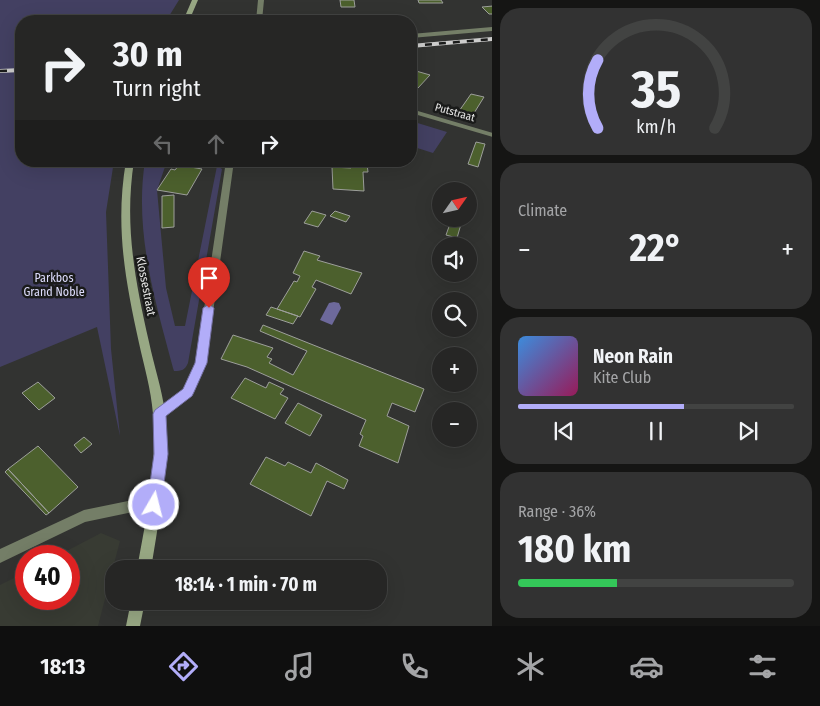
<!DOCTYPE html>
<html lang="en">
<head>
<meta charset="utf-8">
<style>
	:root { --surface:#262625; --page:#323232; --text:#f1f3f6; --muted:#a4a5a7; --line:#424342; --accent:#b2adf9 }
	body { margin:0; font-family:"Fira Sans Condensed",sans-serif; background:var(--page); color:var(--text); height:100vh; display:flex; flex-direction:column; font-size:19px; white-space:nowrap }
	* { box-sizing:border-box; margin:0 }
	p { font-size:16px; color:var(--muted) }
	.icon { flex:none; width:28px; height:28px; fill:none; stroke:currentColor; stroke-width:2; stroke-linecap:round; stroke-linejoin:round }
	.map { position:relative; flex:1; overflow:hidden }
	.details { display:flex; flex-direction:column; gap:8px; padding:8px; background:#151514; width:328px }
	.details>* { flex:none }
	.top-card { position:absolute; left:15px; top:15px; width:402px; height:152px; border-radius:20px; box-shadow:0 5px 20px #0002,0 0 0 1px var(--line); background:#262625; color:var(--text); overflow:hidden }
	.needle { width:32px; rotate:56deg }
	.tools { position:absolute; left:432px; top:182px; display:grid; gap:10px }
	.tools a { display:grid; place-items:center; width:45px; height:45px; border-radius:50%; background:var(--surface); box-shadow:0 5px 20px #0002,0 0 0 1px var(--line); font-size:25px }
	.speed { position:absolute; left:15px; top:545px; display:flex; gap:10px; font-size:25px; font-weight:700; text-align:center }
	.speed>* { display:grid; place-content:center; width:65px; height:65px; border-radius:50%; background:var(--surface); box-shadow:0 5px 20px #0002,0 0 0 1px var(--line); line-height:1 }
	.speed .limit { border:8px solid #d22; background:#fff; color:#111 }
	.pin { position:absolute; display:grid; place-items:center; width:42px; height:42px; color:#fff; margin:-51px -21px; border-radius:50% 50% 50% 0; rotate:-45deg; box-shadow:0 0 5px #0007 }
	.pin .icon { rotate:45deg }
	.me { position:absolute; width:55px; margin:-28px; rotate:8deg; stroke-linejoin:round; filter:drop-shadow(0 0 4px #0008) }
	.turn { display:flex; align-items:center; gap:18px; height:105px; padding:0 15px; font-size:22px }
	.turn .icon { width:65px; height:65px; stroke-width:2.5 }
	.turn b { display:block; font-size:35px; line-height:42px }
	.lanes { display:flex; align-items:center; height:48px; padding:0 15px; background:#0003; justify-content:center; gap:25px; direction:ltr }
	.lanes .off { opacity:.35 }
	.big { font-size:38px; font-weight:700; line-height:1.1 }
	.details .tile { flex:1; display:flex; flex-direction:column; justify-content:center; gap:8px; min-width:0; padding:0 18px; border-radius:20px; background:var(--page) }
	.details .dial { align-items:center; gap:0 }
	.dial svg { height:130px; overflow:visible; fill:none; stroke:var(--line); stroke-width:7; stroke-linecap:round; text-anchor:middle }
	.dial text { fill:var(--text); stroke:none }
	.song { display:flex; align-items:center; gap:15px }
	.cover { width:60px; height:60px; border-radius:8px; background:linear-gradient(135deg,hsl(210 70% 55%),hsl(330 70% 35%)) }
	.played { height:5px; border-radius:2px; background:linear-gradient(90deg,var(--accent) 60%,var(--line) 60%) }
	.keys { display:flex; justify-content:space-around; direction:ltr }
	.heat { display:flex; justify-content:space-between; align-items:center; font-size:28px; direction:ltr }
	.charge { height:8px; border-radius:4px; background:linear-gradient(90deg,#34c759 36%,var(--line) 0) }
	.trip { position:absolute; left:105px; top:560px; width:282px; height:50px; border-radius:20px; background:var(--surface); box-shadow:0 5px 20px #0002,0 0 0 1px var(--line); font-weight:700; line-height:50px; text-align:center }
	.tabs { display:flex; height:80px; justify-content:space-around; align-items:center; background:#0f0f0f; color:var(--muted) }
	.tabs .icon { width:35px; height:35px }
	.tabs .selected { color:var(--accent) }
	.tabs b { font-size:22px; color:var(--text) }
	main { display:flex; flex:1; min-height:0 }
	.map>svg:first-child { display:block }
	.built { fill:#383b33 }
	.green { fill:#434062 }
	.water { fill:#6d699b }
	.building { fill:#4c602d; stroke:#9d9f9b }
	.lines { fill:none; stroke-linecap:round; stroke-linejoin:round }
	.street { fill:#747e67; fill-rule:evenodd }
	.secondary { fill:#98a884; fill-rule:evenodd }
	.rail-casing { stroke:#cdcdcc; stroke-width:4 }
	.rail { stroke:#1a1b1a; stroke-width:2.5; stroke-dasharray:7; stroke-linecap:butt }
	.route { fill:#b2adf9; stroke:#7470a2 }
	.labels { text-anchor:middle; stroke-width:5; stroke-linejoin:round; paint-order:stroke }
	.far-street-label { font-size:11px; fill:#e9e9e8; stroke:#1a1b1a }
	.park-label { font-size:12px; fill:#deddfd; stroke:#1a1b1a }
	.street-label { font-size:12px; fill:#e9e9e8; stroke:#1a1b1a }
</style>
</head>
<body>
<main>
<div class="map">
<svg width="493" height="626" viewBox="0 0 493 626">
	<rect width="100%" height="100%" fill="#323331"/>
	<!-- built -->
	<path class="built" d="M101,533L120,541L98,626H0V585L26,572V599H69V556H57Z"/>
	<!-- green -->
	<path class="green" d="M0,0H179L166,21H21V161H114L106,212L111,349L120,436L97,327L0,367Z
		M411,121L447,132L433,153L411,146Z
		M145,161H167L157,190L166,288L175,326H185L217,166L222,169L188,363C185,370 182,371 174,371L173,368C155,300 134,232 145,161Z"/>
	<!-- water -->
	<path class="water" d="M334,302L339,303L341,308L332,325L320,320L329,303Z"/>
	<!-- building -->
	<path class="building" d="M340,0H354L355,7H341Z
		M418,0H441L443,3H419Z
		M493,6V14H489L482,7Z
		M285,16H310L313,20L285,21Z
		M416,71L430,75L418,88L411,86V74Z
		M471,94L484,97L471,118L457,114Z
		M476,142L485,144L478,167L468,164Z
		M351,163L367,164L368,172H363L364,191L333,189L332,167L351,168Z
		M179,165L202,169L187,195L157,190L171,169L175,170Z
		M174,195V227L162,228V196Z
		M312,211L326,215L318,227L304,223Z
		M335,211L350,216L346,222L330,216Z
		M451,221L461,224L457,238L446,235Z
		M304,251L320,256L317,260L362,273L351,294L316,280L312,287L316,289L300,317L277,309L294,281L297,282L300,276L293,273Z
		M271,307L298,316L293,324L266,315Z
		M263,325L424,389L415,412L392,403L387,416L409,426L398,463L359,446L363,436L360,434L366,420L247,367L221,359L233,335L273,348L267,357L272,359L269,363L293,375L307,351L260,331Z
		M245,378L266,388L269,382L284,389L280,394L288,398L275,419L231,398Z
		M38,382L55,398L39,410L22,393Z
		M298,403L322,415L310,436L285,423Z
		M84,437L92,444L81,453L74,445Z
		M38,446L78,487L49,513L8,469Z
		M266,457L285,466L288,462L311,473L316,463L348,480L344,489L327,481L311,516L250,484Z
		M8,469L49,513L46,515L5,472Z"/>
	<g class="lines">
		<!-- street -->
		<path class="street" d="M258,0H264L262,21H256Z
			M493,27V31L411,38V34Z
			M411,109L493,133V137L411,113Z
			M226,161H234L206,363L192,395L159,419L155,417L153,414L155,411L184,389L196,363Z
			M154,499L159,501L160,505L159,509L128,513L85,522L0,563V549L84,510L128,501Z"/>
		<!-- secondary -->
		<path class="secondary" d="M192,0H198L189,21H183Z
			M126,161H134C124,225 135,280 149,342C154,366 162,389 165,413C170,465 159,518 151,569H137C146,518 158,466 153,414C151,389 144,366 139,343C125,279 115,226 126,161Z
			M131,601H145L140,626H126Z"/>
		<!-- rail casing -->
		<g class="rail-casing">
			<path id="rail" d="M411,46L493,39
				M0,71L21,70"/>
		</g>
		<!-- rail -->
		<use href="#rail" class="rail"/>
	</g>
	<!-- route -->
	<path class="route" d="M209,304L214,308L207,363L194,392L192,396L166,416L168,454L161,505L159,510L154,512L149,510L147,505L154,454L153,414L155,410L183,389L195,363L203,308Z"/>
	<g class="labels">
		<!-- far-street labels -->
		<g class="far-street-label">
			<text transform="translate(455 112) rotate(16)" y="4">Putstraat</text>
		</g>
		<!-- park labels -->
		<g class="park-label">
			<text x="54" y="282">Parkbos<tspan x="54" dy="14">Grand Noble</tspan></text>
		</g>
		<!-- street labels -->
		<g class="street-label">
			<text transform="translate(146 286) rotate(79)" y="4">Klossestraat</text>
		</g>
	</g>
</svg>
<div class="tools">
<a><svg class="needle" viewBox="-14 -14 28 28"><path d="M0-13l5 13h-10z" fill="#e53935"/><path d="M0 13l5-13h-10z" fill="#a4a5a7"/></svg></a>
<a><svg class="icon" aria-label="sound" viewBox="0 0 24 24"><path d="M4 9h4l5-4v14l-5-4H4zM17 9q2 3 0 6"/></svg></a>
<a><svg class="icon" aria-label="search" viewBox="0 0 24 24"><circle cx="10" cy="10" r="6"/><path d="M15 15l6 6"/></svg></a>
<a>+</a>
<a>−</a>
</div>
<div class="speed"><div class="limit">40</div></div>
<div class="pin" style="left:209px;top:308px;background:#d93025"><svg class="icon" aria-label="arrive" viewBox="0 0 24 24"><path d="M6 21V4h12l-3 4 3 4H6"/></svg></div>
<svg class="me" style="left:154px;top:505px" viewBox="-20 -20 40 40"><circle r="17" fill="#b2adf9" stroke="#fff" stroke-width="3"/><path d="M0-11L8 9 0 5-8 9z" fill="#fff"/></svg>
<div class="trip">18:14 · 1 min · 70 m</div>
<div class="top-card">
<div class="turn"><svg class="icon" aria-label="right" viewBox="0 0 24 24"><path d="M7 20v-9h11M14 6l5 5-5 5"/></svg><div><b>30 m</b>Turn right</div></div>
<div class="lanes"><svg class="icon off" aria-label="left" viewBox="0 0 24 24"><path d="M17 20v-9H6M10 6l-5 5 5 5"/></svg><svg class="icon off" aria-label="ahead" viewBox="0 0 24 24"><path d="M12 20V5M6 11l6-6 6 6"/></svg><svg class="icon" aria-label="right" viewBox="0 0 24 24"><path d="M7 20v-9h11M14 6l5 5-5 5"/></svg></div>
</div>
</div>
<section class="details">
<div class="tile dial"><svg viewBox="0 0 100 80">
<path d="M14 69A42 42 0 1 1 86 69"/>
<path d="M14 69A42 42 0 0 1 14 27" stroke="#b2adf9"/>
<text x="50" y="56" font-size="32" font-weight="700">35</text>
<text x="50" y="72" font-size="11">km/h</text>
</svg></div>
<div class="tile"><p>Climate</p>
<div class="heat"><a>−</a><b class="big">22°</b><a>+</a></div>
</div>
<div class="tile">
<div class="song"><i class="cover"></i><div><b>Neon Rain</b><p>Kite Club</p></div></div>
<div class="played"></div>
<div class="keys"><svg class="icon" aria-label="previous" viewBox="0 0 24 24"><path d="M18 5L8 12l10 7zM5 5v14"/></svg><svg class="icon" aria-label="pause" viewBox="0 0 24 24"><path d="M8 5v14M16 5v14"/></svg><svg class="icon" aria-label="next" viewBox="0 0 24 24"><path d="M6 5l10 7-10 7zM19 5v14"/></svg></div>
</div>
<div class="tile"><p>Range · 36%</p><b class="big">180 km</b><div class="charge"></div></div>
</section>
</main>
<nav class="tabs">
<b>18:13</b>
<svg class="icon selected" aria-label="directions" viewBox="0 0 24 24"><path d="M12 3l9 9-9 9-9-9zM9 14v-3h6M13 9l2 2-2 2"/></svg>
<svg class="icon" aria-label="music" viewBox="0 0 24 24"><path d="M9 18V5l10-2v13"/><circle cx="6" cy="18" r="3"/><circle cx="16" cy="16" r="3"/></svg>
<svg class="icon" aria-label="phone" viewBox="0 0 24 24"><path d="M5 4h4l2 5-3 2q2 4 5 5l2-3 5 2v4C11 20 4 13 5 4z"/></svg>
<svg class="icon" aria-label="climate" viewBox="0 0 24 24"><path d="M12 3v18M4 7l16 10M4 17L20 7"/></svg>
<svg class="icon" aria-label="car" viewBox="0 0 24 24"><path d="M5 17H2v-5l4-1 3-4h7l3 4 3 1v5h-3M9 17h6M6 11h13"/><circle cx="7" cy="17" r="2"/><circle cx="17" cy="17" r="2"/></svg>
<svg class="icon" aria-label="filters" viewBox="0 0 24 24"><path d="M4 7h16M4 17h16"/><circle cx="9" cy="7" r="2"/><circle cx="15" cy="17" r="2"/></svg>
</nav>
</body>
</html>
